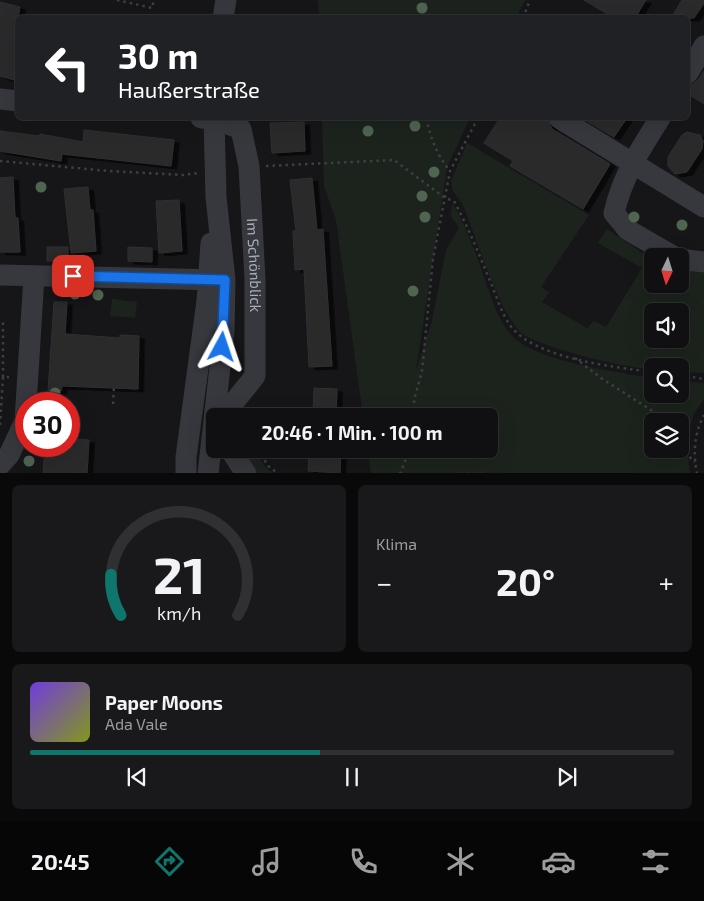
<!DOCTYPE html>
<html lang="de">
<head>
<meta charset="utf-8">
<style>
	:root { --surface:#101012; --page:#19191b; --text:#f1f3f6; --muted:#9c9d9f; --line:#303032; --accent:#0f766e }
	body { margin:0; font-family:"Exo 2",sans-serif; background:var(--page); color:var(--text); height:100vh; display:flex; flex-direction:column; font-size:19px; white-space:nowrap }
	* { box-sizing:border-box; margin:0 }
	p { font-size:16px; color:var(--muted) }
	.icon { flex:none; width:28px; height:28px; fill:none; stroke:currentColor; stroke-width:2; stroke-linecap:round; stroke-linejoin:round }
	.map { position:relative; height:473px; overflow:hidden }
	.side { display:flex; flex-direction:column; gap:12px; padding:12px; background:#09090a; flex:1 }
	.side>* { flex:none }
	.hud { position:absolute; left:15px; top:15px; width:675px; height:105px; border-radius:8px; box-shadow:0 5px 20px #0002,0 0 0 1px var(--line); background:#202124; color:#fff; overflow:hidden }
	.needle { width:32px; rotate:184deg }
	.tools { position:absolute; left:644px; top:248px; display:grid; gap:10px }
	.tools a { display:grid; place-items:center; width:45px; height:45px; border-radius:8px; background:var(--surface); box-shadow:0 5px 20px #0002,0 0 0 1px var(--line); font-size:25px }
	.speed { position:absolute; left:15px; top:392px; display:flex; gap:10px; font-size:25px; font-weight:700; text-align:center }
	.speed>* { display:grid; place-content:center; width:65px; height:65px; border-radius:50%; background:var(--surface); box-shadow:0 5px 20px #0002,0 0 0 1px var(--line); line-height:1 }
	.speed .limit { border:8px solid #d22; background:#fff; color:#111 }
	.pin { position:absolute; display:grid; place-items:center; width:42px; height:42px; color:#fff; margin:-21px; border-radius:10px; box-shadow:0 2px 8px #0006 }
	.me { position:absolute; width:55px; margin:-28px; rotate:5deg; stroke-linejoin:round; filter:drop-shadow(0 0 4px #0008) }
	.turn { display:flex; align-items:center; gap:18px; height:105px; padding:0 20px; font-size:22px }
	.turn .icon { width:65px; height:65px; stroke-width:2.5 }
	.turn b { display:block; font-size:35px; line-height:42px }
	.big { font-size:38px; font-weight:700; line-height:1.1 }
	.side .card { flex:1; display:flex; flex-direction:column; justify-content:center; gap:8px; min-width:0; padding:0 18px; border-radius:8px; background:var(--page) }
	.side .dial { align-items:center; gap:0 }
	.dial svg { height:130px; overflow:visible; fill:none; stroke:var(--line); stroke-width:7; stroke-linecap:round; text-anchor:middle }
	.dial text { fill:var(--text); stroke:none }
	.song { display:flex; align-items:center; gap:15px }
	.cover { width:60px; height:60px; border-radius:8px; background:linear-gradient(135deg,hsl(260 70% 55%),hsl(70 70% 35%)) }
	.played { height:5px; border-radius:2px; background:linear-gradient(90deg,var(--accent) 45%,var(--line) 45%) }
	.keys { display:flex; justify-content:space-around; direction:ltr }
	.heat { display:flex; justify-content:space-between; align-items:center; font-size:28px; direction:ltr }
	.side .tiles { flex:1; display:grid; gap:12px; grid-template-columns:1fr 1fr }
	.card:last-child { grid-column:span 2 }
	.trip { position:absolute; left:206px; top:408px; width:292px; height:50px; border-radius:8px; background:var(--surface); box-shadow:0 5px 20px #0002,0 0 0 1px var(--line); font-weight:700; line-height:50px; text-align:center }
	.menu { display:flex; height:80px; justify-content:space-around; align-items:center; background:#060607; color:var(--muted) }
	.menu .icon { width:35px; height:35px }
	.menu .selected { color:var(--accent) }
	.menu b { font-size:22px; color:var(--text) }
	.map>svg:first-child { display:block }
	.green { fill:#1c231d; fill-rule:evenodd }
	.building { fill:#29292c; stroke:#303034; filter:url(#shadow) }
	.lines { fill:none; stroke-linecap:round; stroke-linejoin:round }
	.path { stroke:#3d3f44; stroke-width:2.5; stroke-dasharray:2.5 4; stroke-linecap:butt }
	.minor { stroke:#37383d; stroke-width:21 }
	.tree { fill:#506452 }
	.route-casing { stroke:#114b97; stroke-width:12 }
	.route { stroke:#1a73e8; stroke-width:9 }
	.labels { text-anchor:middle; stroke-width:5; stroke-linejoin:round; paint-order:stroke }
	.street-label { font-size:15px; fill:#a8adb8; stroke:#111113 }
</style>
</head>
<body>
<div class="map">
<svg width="704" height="474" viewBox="0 0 704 474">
	<defs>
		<filter id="shadow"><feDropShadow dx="5.5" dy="3" stdDeviation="0" flood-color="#0009"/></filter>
	</defs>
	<rect width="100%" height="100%" fill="#161618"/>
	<!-- green -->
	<path class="green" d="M318,0H525L516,18L319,17Z
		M322,118H470L447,167L416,370L432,321L446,250L459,228L451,216L452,203C473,237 482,276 497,312C501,320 508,333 514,338C540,362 617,372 652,378V394H680V381L704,383V399L694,414L686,439L690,473H371L367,449H490V416H363L336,220L324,186ZM652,421H680V449H652Z
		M467,143L589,215L541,287L549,292L542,302L587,328L594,321L606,327L642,268L598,243L607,229L652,259V284H680V268L704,273V373L680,372V366C670,366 658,367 651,368C632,371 532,345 520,332C497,308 476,236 462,203L453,191L451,181ZM652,311H680V339H652Z
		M112,299L137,302L135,318L110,316Z
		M241,449H252L268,470L274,473H255Z"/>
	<!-- building -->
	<path class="building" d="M584,0H646L635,18H614Z
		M682,0H704V3L694,18H671Z
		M0,2L20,7L18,18V81L0,76Z
		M704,71V104L688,94L691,85L698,80Z
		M500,118H547L552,129L610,164L583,209L510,166L513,161L484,143Z
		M582,118H627L614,137Z
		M304,122L305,151L272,153L270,123Z
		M84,130L174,140L171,166L62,154L61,161L0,151V131L39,136L40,134L83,142Z
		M687,132L700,135L703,141L702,149L687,172L675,174L668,166V157L682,135Z
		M13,177L15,218H18L20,252H0V178Z
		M312,178L317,230L323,229L332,366L309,367L304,269L295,270L293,231H296L290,180Z
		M88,187L90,210H93L96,251L71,253L64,189Z
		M179,200L182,251L159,253L156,201Z
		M47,247H68V261H47Z
		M128,247L152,248V262L128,261Z
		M54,302H67L65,334L120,338V335L139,336L138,389L62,386L61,391H48Z
		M314,388L337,389L336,416H313Z
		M75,439L89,440L87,474H43L45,446H75Z
		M317,449H341L340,473L308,471L309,453H316Z"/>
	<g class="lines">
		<!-- path -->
		<path class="path" d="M117,0L152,8L154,0
			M423,18L426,0
			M523,18L530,0
			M426,118C431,138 436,154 450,171
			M0,161L109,171L183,175L198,173
			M266,166L394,160L445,198L454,201C468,227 479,254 490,281C497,297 502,316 513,329C540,359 614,367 652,372
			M575,358L601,378L651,410L659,421
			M680,375L704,379
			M3,377V321
			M113,404L114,386
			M254,416L255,405
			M415,416L414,400L422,371L433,259L450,171L478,118
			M0,425L3,377H9
			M680,448L695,462
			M258,449L268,466L279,474
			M400,474L410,449
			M460,474H484
			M697,474C693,453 694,434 704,415"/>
		<!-- minor -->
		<g class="minor">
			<path d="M223,18L226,0"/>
			<path d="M688,73L704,46"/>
			<path d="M0,99L18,101"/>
			<path id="s1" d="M201,118L214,119L241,129L249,166L255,280V376L230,407L215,410"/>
			<path d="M559,118L704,207"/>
			<path d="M660,118C641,148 622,177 614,213L628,230L673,256"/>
			<path d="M680,259L704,262"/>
			<path d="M0,275L222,280"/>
			<path d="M230,449L246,474"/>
			<path d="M0,465L9,455L25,421L34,276"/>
			<path d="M186,474V457L207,301L211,243"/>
			<path d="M208,474L224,331L225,280L216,197L214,118"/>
		</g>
	</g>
	<!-- trees -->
	<g class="tree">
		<circle cx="422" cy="8" r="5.5"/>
		<circle cx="415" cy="126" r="5.5"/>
		<circle cx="368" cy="131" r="5.5"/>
		<circle cx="434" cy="172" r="5.5"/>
		<circle cx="41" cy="187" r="5.5"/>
		<circle cx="422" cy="196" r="5.5"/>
		<circle cx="425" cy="217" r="5.5"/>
		<circle cx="634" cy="217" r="5.5"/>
		<circle cx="682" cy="225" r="5.5"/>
		<circle cx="413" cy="291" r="5.5"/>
		<circle cx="75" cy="294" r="5.5"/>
		<circle cx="98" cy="295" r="5.5"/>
		<circle cx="55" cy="393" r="5.5"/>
		<circle cx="29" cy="461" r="5.5"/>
	</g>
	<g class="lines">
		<!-- route casing -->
		<g class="route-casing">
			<path id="route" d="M73,276L225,280L222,347"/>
		</g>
		<!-- route -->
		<use href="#route" class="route"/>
	</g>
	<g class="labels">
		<!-- street labels -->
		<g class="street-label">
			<text dy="5" stroke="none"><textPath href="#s1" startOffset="179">Im Schönblick</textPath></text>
		</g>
	</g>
</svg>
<div class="tools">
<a><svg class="needle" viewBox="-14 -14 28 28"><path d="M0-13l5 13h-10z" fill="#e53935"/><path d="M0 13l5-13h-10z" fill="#9c9d9f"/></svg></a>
<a><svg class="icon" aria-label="sound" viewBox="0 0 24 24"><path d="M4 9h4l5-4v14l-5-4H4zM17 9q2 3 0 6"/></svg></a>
<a><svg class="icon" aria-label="search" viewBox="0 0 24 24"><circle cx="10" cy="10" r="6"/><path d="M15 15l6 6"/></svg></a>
<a><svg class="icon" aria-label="layers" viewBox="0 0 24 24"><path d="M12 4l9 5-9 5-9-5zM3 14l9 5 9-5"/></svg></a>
</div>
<div class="speed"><div class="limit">30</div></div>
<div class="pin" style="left:73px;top:276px;background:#d93025"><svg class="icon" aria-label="arrive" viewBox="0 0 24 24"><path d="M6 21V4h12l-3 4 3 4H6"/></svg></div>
<svg class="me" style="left:222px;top:347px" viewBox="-20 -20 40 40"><path d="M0-17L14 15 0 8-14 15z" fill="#1a73e8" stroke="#fff" stroke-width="4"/></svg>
<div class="trip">20:46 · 1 Min. · 100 m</div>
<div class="hud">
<div class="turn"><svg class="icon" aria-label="left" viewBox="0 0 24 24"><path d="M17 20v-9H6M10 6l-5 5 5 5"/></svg><div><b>30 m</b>Haußerstraße</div></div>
</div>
</div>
<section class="side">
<div class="tiles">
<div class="card dial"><svg viewBox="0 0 100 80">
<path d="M14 69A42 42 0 1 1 86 69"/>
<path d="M14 69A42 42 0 0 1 8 44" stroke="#0f766e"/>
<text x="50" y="56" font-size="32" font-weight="700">21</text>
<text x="50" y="72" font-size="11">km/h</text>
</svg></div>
<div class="card"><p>Klima</p>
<div class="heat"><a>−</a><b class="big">20°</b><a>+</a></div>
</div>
<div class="card">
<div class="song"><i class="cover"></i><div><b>Paper Moons</b><p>Ada Vale</p></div></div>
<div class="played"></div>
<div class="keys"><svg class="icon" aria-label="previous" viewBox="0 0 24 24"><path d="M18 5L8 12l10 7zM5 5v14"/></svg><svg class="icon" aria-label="pause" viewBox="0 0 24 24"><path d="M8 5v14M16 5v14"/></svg><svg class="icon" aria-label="next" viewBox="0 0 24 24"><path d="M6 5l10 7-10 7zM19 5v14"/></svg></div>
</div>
</div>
</section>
<nav class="menu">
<b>20:45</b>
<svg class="icon selected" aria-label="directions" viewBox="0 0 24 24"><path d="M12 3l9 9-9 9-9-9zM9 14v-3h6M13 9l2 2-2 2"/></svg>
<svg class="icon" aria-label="music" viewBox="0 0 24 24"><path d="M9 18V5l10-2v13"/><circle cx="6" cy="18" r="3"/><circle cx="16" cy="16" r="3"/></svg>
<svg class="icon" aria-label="phone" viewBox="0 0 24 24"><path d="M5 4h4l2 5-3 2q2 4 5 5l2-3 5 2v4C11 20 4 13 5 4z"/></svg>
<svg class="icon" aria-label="climate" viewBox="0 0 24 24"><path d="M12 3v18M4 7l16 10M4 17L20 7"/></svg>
<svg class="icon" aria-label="car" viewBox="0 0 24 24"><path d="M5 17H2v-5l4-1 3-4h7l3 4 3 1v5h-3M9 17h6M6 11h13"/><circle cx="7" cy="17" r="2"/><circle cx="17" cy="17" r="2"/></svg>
<svg class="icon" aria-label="filters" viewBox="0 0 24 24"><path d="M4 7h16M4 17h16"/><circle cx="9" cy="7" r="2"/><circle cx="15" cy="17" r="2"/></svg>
</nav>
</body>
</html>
